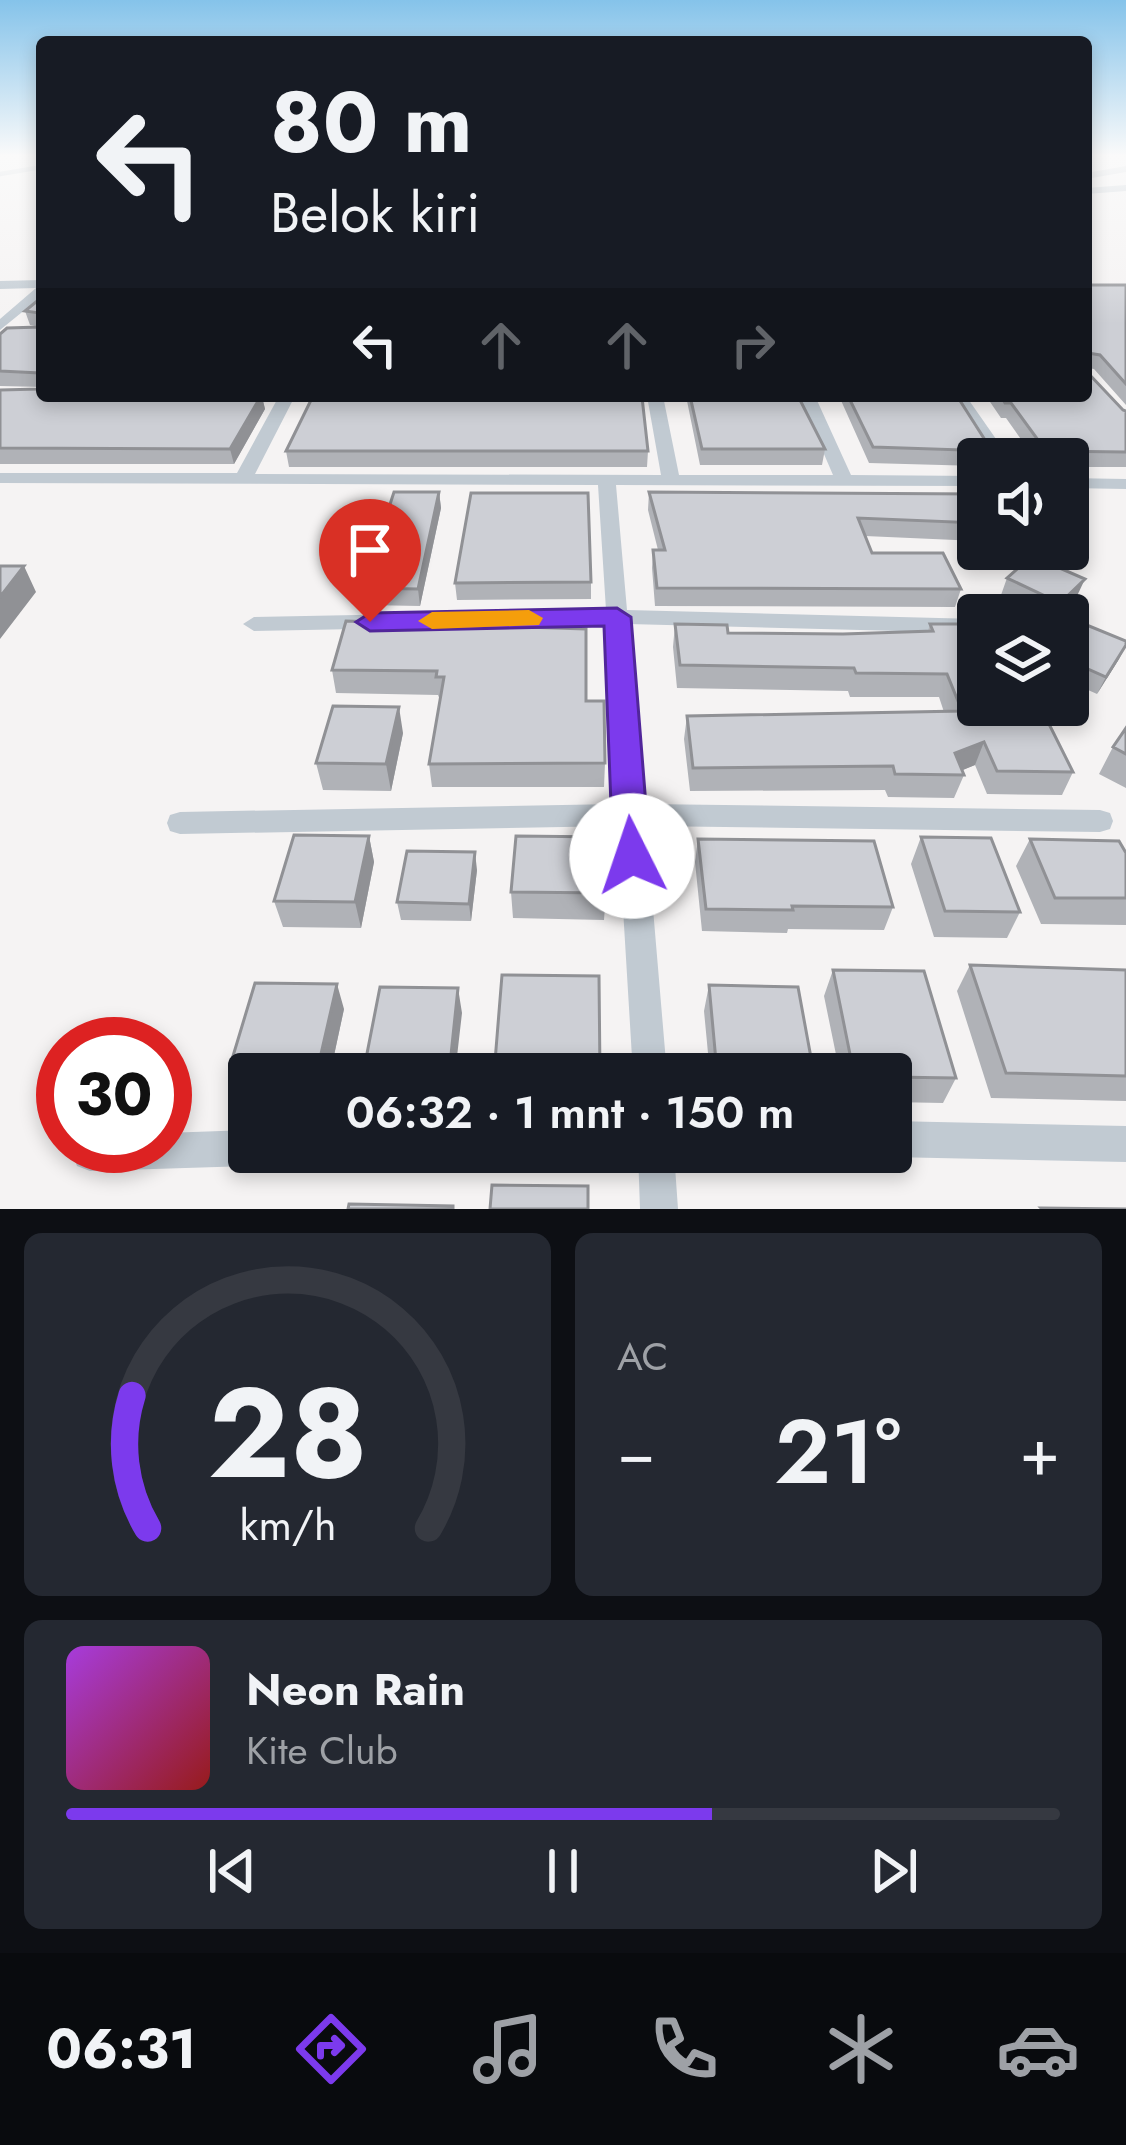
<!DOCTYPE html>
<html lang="id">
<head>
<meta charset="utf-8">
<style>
	:root { --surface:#171b24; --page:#242831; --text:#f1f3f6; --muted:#9ea1a6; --line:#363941; --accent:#7c3aed }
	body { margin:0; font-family:Jost,sans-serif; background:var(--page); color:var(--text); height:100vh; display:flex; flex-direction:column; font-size:45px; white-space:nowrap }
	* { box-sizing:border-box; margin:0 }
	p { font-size:39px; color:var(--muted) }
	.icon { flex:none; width:66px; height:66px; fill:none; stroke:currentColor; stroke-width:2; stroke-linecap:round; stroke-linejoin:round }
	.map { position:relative; height:1209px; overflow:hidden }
	.side { display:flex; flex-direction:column; gap:24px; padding:24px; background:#0d0f14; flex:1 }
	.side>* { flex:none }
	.hud { position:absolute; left:36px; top:36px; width:1056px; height:366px; border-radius:12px; box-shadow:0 6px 18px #0003; background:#171b24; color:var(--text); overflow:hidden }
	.fabs { position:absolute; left:957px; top:438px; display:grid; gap:24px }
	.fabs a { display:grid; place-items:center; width:132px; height:132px; border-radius:12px; background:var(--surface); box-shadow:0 6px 18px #0003; font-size:60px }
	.speed { position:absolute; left:36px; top:1017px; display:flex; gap:24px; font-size:60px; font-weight:700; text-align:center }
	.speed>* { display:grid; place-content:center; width:156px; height:156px; border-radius:50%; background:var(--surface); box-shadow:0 6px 18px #0003; line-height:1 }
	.speed .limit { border:18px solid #d22; background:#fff; color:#111 }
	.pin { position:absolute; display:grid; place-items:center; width:102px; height:102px; color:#fff; margin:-123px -51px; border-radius:50% 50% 50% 0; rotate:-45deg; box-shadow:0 0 12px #0007 }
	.pin .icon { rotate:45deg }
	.me { position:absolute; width:132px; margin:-66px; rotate:356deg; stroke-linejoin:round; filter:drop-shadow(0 0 9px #0008) }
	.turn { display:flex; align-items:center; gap:42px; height:252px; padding:0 36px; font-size:54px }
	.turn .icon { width:156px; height:156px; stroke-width:2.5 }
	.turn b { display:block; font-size:84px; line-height:102px }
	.lanes { display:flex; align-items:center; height:114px; padding:0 36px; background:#0003; justify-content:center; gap:60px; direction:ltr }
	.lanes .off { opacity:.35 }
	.big { font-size:90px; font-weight:600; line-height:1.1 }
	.side .card { flex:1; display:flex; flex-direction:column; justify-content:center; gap:18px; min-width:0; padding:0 42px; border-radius:18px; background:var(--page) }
	.side .dial { align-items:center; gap:0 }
	.dial svg { height:312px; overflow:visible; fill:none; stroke:var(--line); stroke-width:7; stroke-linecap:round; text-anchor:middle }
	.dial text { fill:var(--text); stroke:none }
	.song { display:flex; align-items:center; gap:36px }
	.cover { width:144px; height:144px; border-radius:18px; background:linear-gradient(135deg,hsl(280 70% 55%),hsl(0 70% 35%)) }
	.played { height:12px; border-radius:6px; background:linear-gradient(90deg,var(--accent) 65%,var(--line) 65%) }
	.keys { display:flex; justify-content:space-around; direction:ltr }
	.heat { display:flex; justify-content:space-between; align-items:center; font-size:66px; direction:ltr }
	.side .tiles { flex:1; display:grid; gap:24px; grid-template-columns:1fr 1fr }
	.card:last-child { grid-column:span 2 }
	.trip { position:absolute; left:228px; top:1053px; width:684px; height:120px; border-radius:12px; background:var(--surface); box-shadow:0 6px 18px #0003; font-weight:600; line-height:120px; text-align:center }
	.tabs { display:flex; height:192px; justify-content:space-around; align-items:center; background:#090b0e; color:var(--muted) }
	.tabs .icon { width:84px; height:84px }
	.tabs .selected { color:var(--accent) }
	.tabs b { font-size:54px; color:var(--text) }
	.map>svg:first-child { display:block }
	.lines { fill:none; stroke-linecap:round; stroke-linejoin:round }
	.service { stroke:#c1cad2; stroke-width:4.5 }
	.minor { fill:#c1cad2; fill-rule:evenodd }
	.wall { fill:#b0b2b7 }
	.shaded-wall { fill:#909195 }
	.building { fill:#cdcfd5; stroke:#909195; stroke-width:3 }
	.route { fill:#7c3aed; stroke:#51269a; stroke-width:3 }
	.slow { fill:#f59e0b }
</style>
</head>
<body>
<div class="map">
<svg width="1126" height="1209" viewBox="0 0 1126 1209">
	<rect width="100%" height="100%" fill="#f5f3f3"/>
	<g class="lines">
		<!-- service -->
		<path class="service" d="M0,174L42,167"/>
		<!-- minor -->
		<path class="minor" d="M1126,166V172L1086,179V173Z
			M1126,185V191L1086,194V188Z
			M42,280V296L0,330V319L36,288L0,289V281Z
			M279,396H295L255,474L661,475L647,396H663L679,475H833L799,396H815L851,475L978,476V486L616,485L627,610L978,619V633L628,624L644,804L1100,810L1110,813L1113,821L1110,829L1100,832L646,826L667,1074H633L618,826L180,834L170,831L167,823L170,815L180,812L617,804L607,624L254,631L243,624L254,617L606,610L598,485L0,483V473H237Z
			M950,396H966L1010,459H992Z
			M1068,478L1126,479V489L1068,488Z
			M891,1121L1126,1126V1162L891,1157L879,1152H891Z
			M249,1130V1152H265L262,1161L249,1166L90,1171L77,1166L72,1153L75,1146H165V1133Z
			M638,1152H674L678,1209H640Z"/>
	</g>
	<!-- wall -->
	<path class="wall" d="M1086,285H1126V405L1094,369L1088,368V373L1123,410L1126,411V467H1068V459H1035L1006,418H1001L986,396H1086Z
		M42,297V387L0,386V334L40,327L30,325L25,311Z
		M0,390L263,401L265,409L234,464H0Z
		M686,396H798L825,449L822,465H700Z
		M839,396H957L992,451L989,459H978V466L869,463Z
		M286,451H648L647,467H289Z
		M439,492L441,508L420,606L366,605L363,588Z
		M649,492L978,494V541L865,536L872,553L961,589L955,607L655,606L652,568L653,550H658L648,510Z
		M1007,578L1077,596L1058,615H1043L1001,595Z
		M591,582V599L457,600L455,583Z
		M346,621L586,701L605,763L604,787H432L429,764L440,700L438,695L336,693L332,670Z
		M675,624L728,633L843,634L928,631L930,624L1016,709L1073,772L1062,795L987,794L975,765L962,770L964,775L954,798L888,797L885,790L690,791L684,739L687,716L944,712L939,697H850L848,691L677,688L673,647Z
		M1068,625L1119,659L1097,694L1068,681Z
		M1126,728V788L1099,774L1113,747Z
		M403,733L391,791L323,790L316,763Z
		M369,836L374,862L361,928L283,927L274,901Z
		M921,837L1020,912L1007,938L934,937L911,864Z
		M698,839L893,907L884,930L788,929L787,933L702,931L695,862Z
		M1030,839L1126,853V925L1041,924L1016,866Z
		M477,870L471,921L401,920L397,902Z
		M511,892L606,893L604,920L513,918Z
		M970,965L1126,970V1101L991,1098L957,991Z
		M833,970L956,1078L943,1103L891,1102V1074H840L824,996Z
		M709,985L814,1074H710L704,1011Z
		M344,1009L330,1074H249V1091H241L230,1066Z"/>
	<!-- shaded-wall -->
	<path class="shaded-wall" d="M257,396H266L263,401L265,409L234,464L230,449Z
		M439,492L441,508L420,606L418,589Z
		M24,566L36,592L0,639V597Z
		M1085,579L1077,596L1058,615H1055L1060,603Z
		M1126,645L1119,659L1097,694L1106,677Z
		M399,707L403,733L391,791L386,764Z
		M984,742L975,765L951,775L955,753Z
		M369,836L374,862L361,928L355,902Z
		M475,852L477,870L471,921L469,904Z
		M337,984L344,1009L330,1074H320L318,1067Z
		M458,988L462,1013L455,1074H449Z"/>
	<!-- building -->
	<path class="building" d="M1086,285H1126V384L1100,355L1088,353V373L1123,410L1126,411V452L1046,451L1011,403H1005L1001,396H1086Z
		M42,297V375L40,373L0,371V334L7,328L40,327V313L25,311Z
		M42,387V396H261L230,449L0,448V390L39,389Z
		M313,396L642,397L648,451H286Z
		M690,396H798L825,449H702Z
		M848,396H957L992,451L873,447Z
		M394,492H439L418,589L363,588Z
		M649,492L978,494V523L858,518L872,553H943L961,589L657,588L653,550H665Z
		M471,493H588L591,582L455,583Z
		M1032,556L1085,579L1060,603L1007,578Z
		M0,566H24L0,597Z
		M1072,619L1126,641V645L1106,677L1068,660V625Z
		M346,621L586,629V701H604L605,763L429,764L444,677H436L437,671L332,670Z
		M675,624L727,625L728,633L843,634L933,631L930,624H975L978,630V705H1014L1016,709L1042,710L1073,772L997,771L984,742L955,753L964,775L895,774L893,766L693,768L687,716L962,711L947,674L856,673L854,668L680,665Z
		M333,706L399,707L386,764L316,763Z
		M1126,728V754L1113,747Z
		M294,835L369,836L355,902L274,901Z
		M516,836L605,837L606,893L511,892Z
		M921,837L991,838L1020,912L945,911Z
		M698,839L874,841L893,907L792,906L793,910L706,909Z
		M1030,839L1119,841L1126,853V898H1055Z
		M407,851L475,852L469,904L397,902Z
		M970,965L1126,970V1076L1006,1073Z
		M833,970L924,971L956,1078L891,1077V1074H854Z
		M502,975L599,976L600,1074H494Z
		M255,983L337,984L318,1067L230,1066Z
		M709,985L798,987L814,1074L717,1072Z
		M380,987L458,988L449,1074H363Z
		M492,1185L588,1186V1209H490Z
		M349,1204L453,1206V1209H348Z
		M1041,1208L1126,1209H1042Z"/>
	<!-- sky -->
	<linearGradient id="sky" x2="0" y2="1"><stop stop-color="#85c3ea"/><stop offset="0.48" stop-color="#fafafa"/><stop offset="1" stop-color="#fafafa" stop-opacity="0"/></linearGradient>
	<rect width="1126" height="324" fill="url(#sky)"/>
	<!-- route -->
	<path class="route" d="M617,608L631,617L650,856L644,867L632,871L619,867L613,856L604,626L370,631L356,622L370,613Z"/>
	<!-- slow -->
	<path class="slow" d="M529,610L543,618L539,625L432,629L418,621L432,612Z"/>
</svg>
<div class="fabs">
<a><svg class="icon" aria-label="sound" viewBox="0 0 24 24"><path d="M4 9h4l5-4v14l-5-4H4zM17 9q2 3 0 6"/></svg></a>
<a><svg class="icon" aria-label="layers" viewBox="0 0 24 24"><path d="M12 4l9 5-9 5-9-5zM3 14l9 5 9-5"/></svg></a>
</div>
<div class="speed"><div class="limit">30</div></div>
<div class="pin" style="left:370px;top:622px;background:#d93025"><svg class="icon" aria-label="arrive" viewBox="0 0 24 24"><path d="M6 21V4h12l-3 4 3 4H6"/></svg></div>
<svg class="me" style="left:632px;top:856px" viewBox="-20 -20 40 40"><circle r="19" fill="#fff"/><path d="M0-13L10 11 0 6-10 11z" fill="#7c3aed"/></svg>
<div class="trip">06:32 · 1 mnt · 150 m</div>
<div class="hud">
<div class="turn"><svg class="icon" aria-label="left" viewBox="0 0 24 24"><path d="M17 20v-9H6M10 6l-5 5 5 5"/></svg><div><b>80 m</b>Belok kiri</div></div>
<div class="lanes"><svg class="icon" aria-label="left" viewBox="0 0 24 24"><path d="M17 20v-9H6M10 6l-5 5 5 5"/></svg><svg class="icon off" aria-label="ahead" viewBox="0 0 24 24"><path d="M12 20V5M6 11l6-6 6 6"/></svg><svg class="icon off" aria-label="ahead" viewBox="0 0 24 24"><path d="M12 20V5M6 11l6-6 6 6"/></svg><svg class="icon off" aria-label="right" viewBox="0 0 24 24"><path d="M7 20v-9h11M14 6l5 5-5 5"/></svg></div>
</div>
</div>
<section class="side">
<div class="tiles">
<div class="card dial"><svg viewBox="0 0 100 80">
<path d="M14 69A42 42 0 1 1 86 69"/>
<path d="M14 69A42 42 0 0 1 10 35" stroke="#7c3aed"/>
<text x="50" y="56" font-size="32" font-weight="700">28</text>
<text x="50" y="72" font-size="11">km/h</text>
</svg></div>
<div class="card"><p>AC</p>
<div class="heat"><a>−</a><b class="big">21°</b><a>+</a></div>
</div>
<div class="card">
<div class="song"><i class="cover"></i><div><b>Neon Rain</b><p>Kite Club</p></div></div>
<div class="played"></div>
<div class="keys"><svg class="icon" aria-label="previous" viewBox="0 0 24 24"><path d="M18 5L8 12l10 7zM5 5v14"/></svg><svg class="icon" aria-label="pause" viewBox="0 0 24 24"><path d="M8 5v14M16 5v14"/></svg><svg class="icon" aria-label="next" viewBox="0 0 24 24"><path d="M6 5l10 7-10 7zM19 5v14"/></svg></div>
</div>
</div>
</section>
<nav class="tabs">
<b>06:31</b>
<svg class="icon selected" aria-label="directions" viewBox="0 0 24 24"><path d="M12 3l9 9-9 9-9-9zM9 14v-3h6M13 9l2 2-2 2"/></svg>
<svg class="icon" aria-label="music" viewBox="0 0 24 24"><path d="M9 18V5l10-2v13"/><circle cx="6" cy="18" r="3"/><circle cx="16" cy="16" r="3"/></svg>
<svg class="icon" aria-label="phone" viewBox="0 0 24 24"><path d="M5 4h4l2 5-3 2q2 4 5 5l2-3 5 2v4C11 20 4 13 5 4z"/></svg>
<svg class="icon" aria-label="climate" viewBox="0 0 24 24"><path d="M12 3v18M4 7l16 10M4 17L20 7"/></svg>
<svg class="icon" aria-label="car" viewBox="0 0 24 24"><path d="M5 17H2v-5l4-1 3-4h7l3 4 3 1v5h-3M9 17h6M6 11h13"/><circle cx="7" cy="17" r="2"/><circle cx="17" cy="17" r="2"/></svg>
</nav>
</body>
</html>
